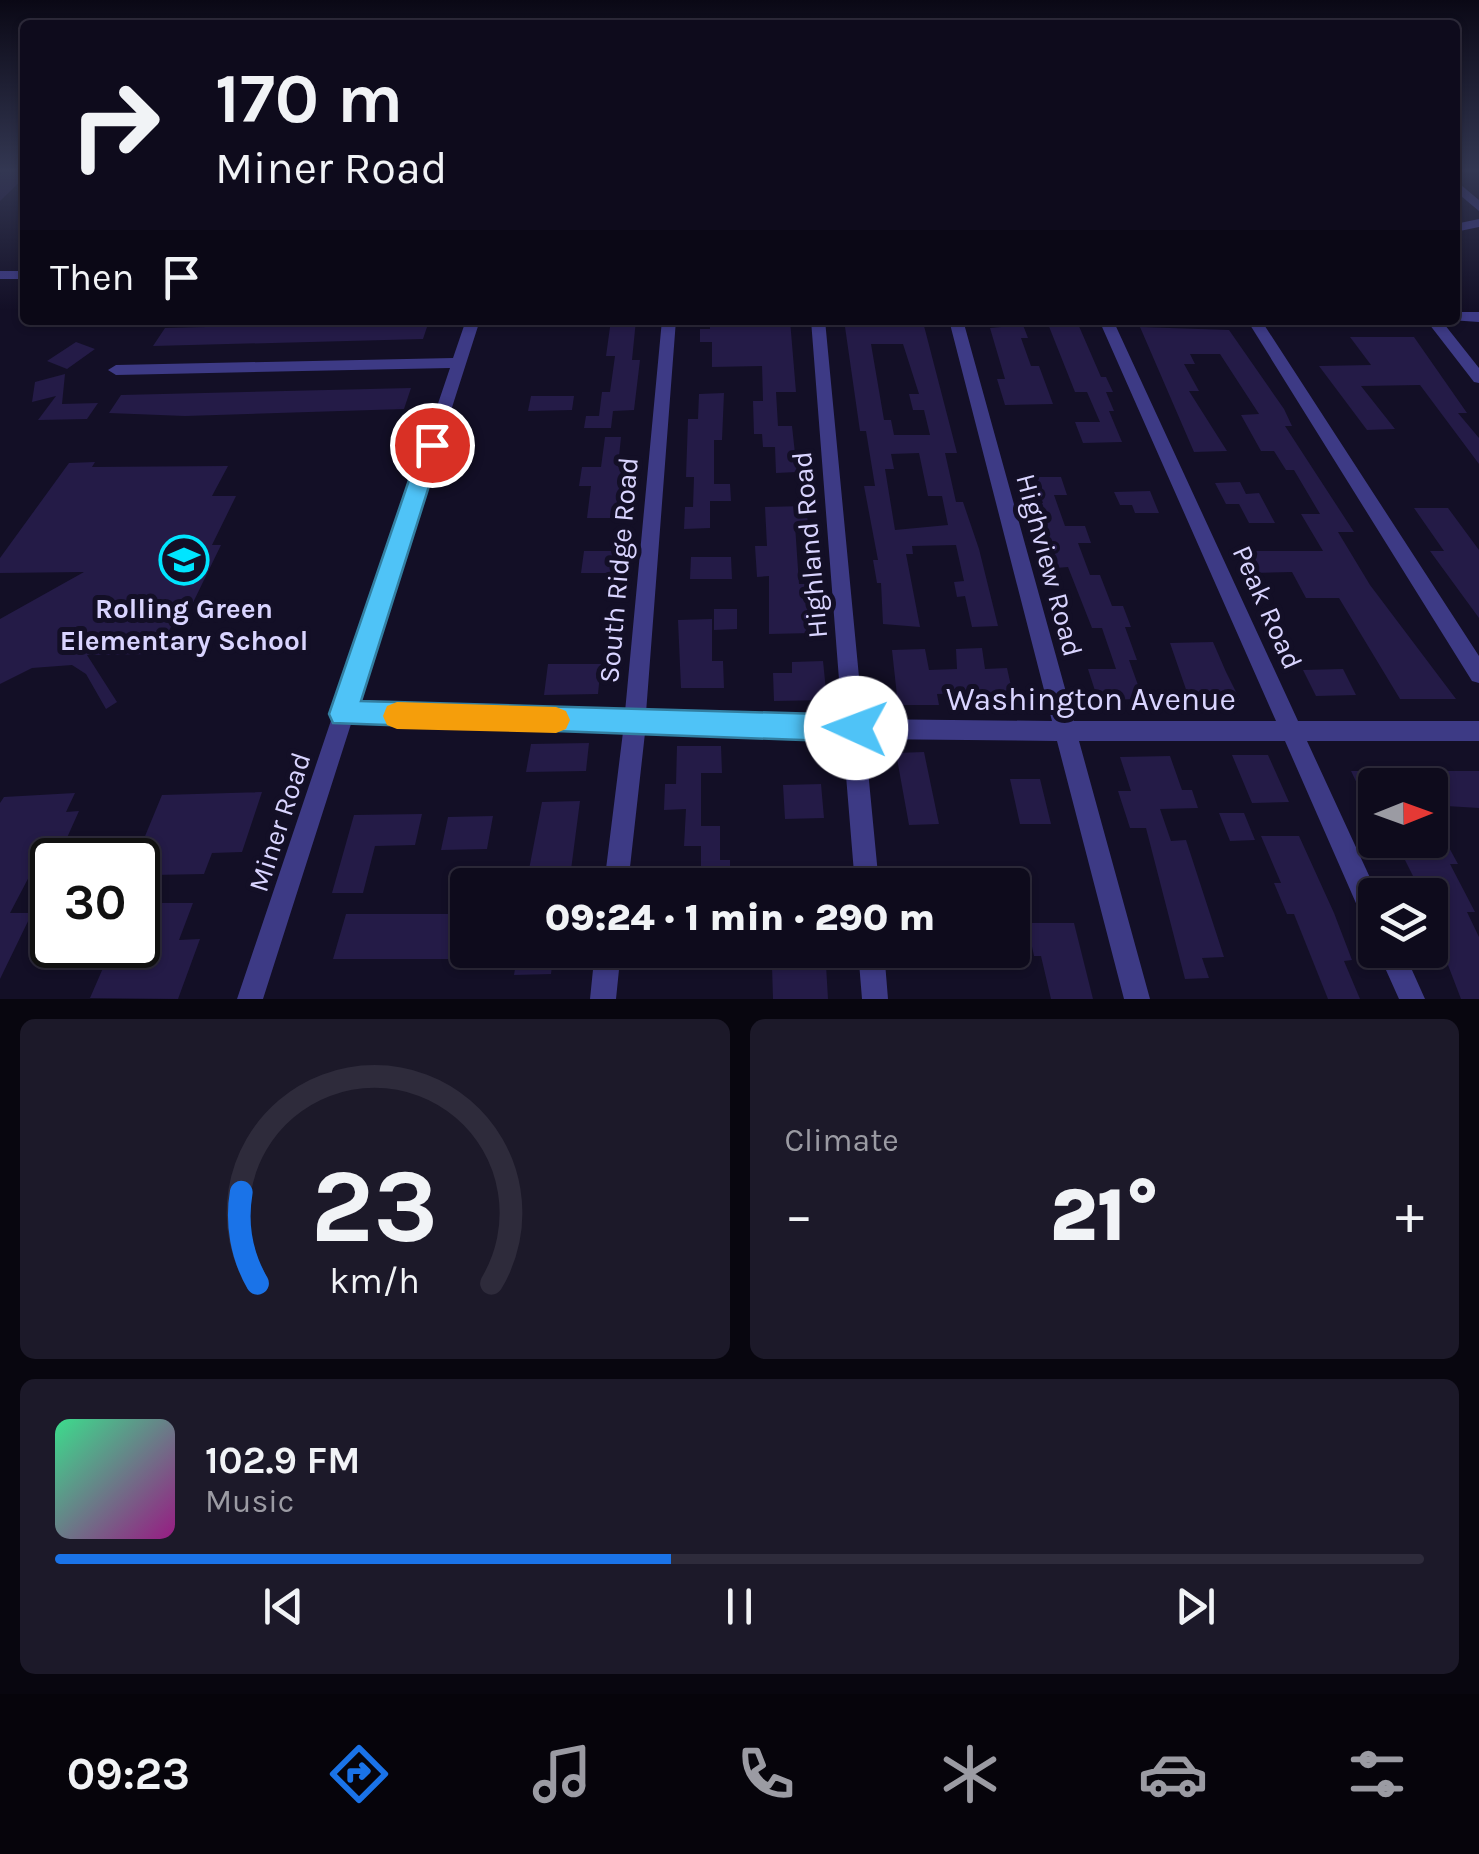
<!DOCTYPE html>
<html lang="en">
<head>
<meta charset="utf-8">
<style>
	:root { --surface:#0e0b1c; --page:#1c1929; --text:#f1f3f6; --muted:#9b9ba3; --line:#2e2b3b; --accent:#1a73e8 }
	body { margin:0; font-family:Karla,sans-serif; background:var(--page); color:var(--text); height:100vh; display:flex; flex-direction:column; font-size:38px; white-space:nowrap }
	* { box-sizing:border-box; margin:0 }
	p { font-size:32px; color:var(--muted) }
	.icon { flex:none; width:55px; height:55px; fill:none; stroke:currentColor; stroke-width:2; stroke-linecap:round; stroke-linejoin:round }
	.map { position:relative; height:999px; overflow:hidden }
	.drawer { display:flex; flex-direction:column; gap:20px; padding:20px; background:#08060f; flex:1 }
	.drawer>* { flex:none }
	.banner { position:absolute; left:20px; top:20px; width:1440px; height:305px; border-radius:10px; box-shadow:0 2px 8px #0004,0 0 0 2px var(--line); background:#0e0b1c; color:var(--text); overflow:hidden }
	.needle { width:65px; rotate:89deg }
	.buttons { position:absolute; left:1358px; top:768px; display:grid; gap:20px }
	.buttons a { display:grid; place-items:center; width:90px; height:90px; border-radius:10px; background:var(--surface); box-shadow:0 2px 8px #0004,0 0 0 2px var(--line); font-size:50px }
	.speed { position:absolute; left:30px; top:838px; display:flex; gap:20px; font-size:50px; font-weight:700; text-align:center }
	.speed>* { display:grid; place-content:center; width:130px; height:130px; border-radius:50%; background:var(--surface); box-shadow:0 2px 8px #0004,0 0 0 2px var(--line); line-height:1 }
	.speed .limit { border:5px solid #111; border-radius:15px; background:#fff; color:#111 }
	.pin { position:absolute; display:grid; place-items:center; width:85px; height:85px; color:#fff; margin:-42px; border:5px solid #fff; border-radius:50%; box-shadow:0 2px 10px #0007 }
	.me { position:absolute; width:110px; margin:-55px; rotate:272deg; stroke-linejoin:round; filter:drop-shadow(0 0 8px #0008) }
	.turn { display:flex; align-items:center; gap:35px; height:210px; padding:0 30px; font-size:45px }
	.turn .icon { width:130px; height:130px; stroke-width:2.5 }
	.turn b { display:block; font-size:70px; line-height:85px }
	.then { display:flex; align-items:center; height:95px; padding:0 30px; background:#0003; gap:20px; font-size:38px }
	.big { font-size:75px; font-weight:800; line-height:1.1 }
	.drawer .card { flex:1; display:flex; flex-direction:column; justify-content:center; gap:15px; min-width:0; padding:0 35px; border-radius:15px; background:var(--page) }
	.drawer .dial { align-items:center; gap:0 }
	.dial svg { height:260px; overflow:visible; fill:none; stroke:var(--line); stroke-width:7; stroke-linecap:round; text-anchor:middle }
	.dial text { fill:var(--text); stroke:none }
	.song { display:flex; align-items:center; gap:30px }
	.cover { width:120px; height:120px; border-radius:15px; background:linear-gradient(135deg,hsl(150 70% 55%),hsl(310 70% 35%)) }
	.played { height:10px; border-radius:5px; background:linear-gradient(90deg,var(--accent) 45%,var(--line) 45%) }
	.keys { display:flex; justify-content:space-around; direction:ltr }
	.heat { display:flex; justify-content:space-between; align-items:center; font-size:55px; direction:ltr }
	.drawer .tiles { flex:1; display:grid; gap:20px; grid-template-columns:1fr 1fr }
	.card:last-child { grid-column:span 2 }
	.trip { position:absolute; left:450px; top:868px; width:580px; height:100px; border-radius:10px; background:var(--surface); box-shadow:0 2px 8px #0004,0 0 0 2px var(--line); font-weight:800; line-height:100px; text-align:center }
	.menu { display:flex; height:160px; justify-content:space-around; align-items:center; background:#06040b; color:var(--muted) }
	.menu .icon { width:70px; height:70px }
	.menu .on { color:var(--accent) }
	.menu b { font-size:45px; color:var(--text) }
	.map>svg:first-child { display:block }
	.building { fill:#241b47; fill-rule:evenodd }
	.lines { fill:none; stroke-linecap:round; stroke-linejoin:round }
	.minor { fill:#3d3a85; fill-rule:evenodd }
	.route { fill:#4fc3f7; stroke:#337fa1; stroke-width:2.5 }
	.slow { fill:#f59e0b }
	.labels { text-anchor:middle; stroke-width:10; stroke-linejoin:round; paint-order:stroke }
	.street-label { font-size:28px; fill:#d9d4ff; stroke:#130f26 }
	.poi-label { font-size:28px; font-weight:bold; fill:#d9d4ff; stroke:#130f26 }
	.near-street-label { font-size:32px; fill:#d9d4ff; stroke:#130f26 }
</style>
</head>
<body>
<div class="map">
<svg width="1479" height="999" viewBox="0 0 1479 999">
	<rect width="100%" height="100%" fill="#130f26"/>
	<!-- building -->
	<path class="building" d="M5,170H25V177L0,201V174Z
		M611,320H636L632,360H640L634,410L613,411L611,428H584L586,416H599L602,392H610L615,356H606Z
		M710,320H790L796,392H776L778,426H792L797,472L776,473L775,447H763L762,434H754L753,401H763L762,366L712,367V342H700V329H710Z
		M844,320L923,322L957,453H945L956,502H963L979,549L998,626L972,627L965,596L957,597L954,582L964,581L956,545L912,546L913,554H906L920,627L883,624L881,583H877L873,560H878L864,486H875L866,431H860ZM871,344H903L919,394H909L913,410H924L930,435H894L891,420H884ZM919,453L928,496H942L948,525L895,530L885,469H894L891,454Z
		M999,321L1023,325L1028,338H1021L1031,366H1039L1053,404L1005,405L997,379H1005L990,328L1001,327Z
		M368,323L428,324L423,339L153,346L165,328Z
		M1048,324H1078L1101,377H1106L1113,392H1106L1114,411H1109L1122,442L1083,443L1075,422H1100L1087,392H1075Z
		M1140,327L1229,330L1284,409L1292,426H1285L1354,532H1338L1370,585L1456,699H1400L1339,598H1306L1292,572L1252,573L1241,551H1323L1301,514H1320L1294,470H1286L1274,451H1261L1241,415L1259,414L1220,354H1190L1195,364H1184L1199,391H1189L1227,451L1194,452Z
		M1350,337H1414L1467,413H1458L1479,438V464L1420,385L1361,386L1395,429L1367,430L1319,366L1371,365Z
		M76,342L95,349L67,369L47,361Z
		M65,374L62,404L98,403L87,419L38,420L56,396L32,402L35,382Z
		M411,388L404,409L185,416L109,413L121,395Z
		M724,393L722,440H714V484H730L731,501H710V528L684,529L685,507H693L694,477H686L688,419H698L699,394Z
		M531,396H574L572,410L528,411Z
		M605,437H621L618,467H625L619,518H587L591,486H579L582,467H601Z
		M95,462L92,467L228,466L212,496H236L212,545H221L186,617H176L157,654L87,655L117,702L106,709L86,674L72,665L32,668L0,684V619L84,572L0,573V558L69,463Z
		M1035,477H1061L1067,495H1054L1065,526H1085L1091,543H1078L1090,575H1100L1112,606H1123L1131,627H1125L1137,660H1129L1143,699L1098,700L1088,669H1116L1102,628H1092L1068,567L1056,568L1035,503H1043Z
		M1240,482L1246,494L1259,493L1275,523H1249L1239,504H1226L1215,483Z
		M1150,491L1159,513H1135L1132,505H1120L1114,492Z
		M806,506L808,524L795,525L799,584H810L812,633L769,634V576L757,577L755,546H767L765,507Z
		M1414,508H1448L1479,550V618L1430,551H1444Z
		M584,551H615L613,573H581Z
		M691,557H731L732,579H690Z
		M714,609H737V629L714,630Z
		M712,619V661H723L724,688H681L678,620Z
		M1213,642L1226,672L1240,700L1190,701L1170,643Z
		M982,648L985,669L1007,668L1015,704L977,705L975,693L937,694L939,705H898L892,650L925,649L929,670L957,669L956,649Z
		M823,661L827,700L774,701L773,673H792V662Z
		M548,664H601L598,694L544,695Z
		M1343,669L1356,695L1316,696L1303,670Z
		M589,743L586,771L526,772L531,744Z
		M677,746H721L722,773H701V826H720V860H730V885H701V846H684L686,809L664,810L665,784H676Z
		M924,752L939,824L909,825L896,753Z
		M1232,755H1268L1289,802L1252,803Z
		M1170,756L1182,790H1192L1198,808L1160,809L1171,841L1186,840L1224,957L1202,958L1209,978L1185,979L1146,828H1130L1118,791H1131L1120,757Z
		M1351,771H1479V808L1430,805V785H1375V821Z
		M1010,779H1040L1051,824H1020Z
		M821,784L824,818L785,819L783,785Z
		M262,792L242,852L212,853L204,874L152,875L159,857L136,858L162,795Z
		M75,793L66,812L79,811L57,860H52L51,872L31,873L10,913H32L0,979V803L4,797Z
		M580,801L569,885H526L542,802Z
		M1219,813H1244L1255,840L1230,841Z
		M422,814L415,845L375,846L363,893H332L354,815Z
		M493,816L487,849L441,850L448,817Z
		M1430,833H1441L1458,864H1450L1475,912H1467L1479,937V999H1461L1430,918V895H1413L1405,878H1414L1395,840H1430Z
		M1261,836H1299L1334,913L1352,960L1344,961L1360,999H1328L1294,914H1287L1274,883H1281Z
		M144,903H193L179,940L200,939L178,999L90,998L113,945H138V920Z
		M346,914H468L463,959H333Z
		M1027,923H1074L1093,999H1051L1041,956H1034Z
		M518,950H554L551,974L514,975Z
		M826,965L828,999H773L772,966Z"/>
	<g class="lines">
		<!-- minor -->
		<path class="minor" d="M1455,180L1479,200V211L1455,191Z
			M1479,219V227L1455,232V224Z
			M0,271H25V279H0Z
			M1455,312H1479V322L1450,320H1455Z
			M466,320H480L357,704L625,712L662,320H676L646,713L842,718L811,320H825L863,719L1052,721L949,320H963L1074,721H1276L1099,320H1113L1298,721H1479V741H1307L1378,895H1375V929L1366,926L1285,741H1079L1150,999H1124L1057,741L865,739L879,885H855L843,739L645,733L628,885H604L623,732L351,724L263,999H237L450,368L116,375L108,370L116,365L453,358Z
			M1247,320H1261L1479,656V683L1472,681Z
			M1426,320H1441L1479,368V383L1474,382Z
			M595,950H621L616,999H590Z
			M858,950H884L888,999H862Z
			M1377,950H1403L1425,999H1399Z"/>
	</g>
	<!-- sky -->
	<linearGradient id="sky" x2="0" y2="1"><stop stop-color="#0a0815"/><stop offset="0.55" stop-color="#333752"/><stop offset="1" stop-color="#333752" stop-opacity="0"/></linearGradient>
	<rect width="1479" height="310" fill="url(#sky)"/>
	<!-- route -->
	<path class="route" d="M432,437L442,445L361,701L856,715L866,719L870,728L866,738L856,742L333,723L329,714L421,445Z"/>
	<!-- slow -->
	<path class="slow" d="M397,702L556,707L566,711L570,720L566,729L556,733L397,729L387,725L383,716L387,706Z"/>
	<!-- icons -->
	<defs>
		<g id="school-ring" transform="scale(2.5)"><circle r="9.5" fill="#130f26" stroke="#00e5ff" stroke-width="1.5"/><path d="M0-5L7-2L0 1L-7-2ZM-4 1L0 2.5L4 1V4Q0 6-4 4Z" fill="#00e5ff"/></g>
	</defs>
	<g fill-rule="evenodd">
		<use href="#school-ring" x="184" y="560"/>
	</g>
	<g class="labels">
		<!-- street labels -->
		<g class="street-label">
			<text transform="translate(809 545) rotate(-95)" y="10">Highland Road</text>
			<text transform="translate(1050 565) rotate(75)" y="10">Highview Road</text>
			<text transform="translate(618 570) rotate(-85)" y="10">South Ridge Road</text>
			<text transform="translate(1268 607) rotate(66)" y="10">Peak Road</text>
			<text transform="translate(279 822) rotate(-72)" y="10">Miner Road</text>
		</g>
		<!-- poi labels -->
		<g class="poi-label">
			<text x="184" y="618">Rolling Green<tspan x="184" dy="32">Elementary School</tspan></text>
		</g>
		<!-- near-street labels -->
		<g class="near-street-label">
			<text x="1091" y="710">Washington Avenue</text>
		</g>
	</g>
</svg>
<div class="buttons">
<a><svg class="needle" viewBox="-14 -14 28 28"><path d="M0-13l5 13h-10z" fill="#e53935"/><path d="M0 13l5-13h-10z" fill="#9b9ba3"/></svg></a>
<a><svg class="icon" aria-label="layers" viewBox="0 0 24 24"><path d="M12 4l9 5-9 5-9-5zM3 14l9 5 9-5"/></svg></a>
</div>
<div class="speed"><div class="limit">30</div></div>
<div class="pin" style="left:432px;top:445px;background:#d93025"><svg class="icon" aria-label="arrive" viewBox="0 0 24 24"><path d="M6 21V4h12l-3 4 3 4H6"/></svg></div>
<svg class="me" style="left:856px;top:728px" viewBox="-20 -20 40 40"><circle r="19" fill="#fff"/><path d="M0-13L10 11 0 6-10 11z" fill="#4fc3f7"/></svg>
<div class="trip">09:24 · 1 min · 290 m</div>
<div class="banner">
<div class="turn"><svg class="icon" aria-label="right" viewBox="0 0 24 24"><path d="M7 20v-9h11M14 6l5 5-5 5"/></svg><div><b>170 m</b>Miner Road</div></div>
<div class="then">Then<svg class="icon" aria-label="arrive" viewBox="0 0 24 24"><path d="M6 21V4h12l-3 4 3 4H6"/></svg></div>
</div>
</div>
<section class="drawer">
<div class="tiles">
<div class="card dial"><svg viewBox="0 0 100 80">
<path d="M14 69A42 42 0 1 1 86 69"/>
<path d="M14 69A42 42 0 0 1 9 41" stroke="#1a73e8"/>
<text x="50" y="56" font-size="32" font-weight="700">23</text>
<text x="50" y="72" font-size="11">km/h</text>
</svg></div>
<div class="card"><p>Climate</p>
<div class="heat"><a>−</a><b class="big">21°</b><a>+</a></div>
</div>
<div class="card">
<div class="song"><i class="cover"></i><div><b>102.9 FM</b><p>Music</p></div></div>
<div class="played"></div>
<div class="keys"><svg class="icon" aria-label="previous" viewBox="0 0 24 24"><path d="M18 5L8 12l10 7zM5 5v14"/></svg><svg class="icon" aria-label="pause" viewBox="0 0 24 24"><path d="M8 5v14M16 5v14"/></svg><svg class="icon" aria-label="next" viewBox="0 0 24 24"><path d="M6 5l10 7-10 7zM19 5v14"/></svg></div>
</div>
</div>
</section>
<nav class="menu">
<b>09:23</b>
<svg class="icon on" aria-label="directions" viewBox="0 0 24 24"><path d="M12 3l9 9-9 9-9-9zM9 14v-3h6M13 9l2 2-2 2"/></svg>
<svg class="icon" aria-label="music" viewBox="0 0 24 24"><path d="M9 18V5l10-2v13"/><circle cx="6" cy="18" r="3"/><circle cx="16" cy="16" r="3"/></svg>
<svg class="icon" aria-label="phone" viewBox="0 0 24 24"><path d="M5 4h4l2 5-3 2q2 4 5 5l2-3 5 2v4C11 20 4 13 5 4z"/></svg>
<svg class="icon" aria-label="climate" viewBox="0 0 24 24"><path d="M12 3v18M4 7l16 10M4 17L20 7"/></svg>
<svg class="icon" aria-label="car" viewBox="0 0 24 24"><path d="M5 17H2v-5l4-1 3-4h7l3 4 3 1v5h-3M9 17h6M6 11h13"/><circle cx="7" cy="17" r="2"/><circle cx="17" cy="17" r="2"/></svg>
<svg class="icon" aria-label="filters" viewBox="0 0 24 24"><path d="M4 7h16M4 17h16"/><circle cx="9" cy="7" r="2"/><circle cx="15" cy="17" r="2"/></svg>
</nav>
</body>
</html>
